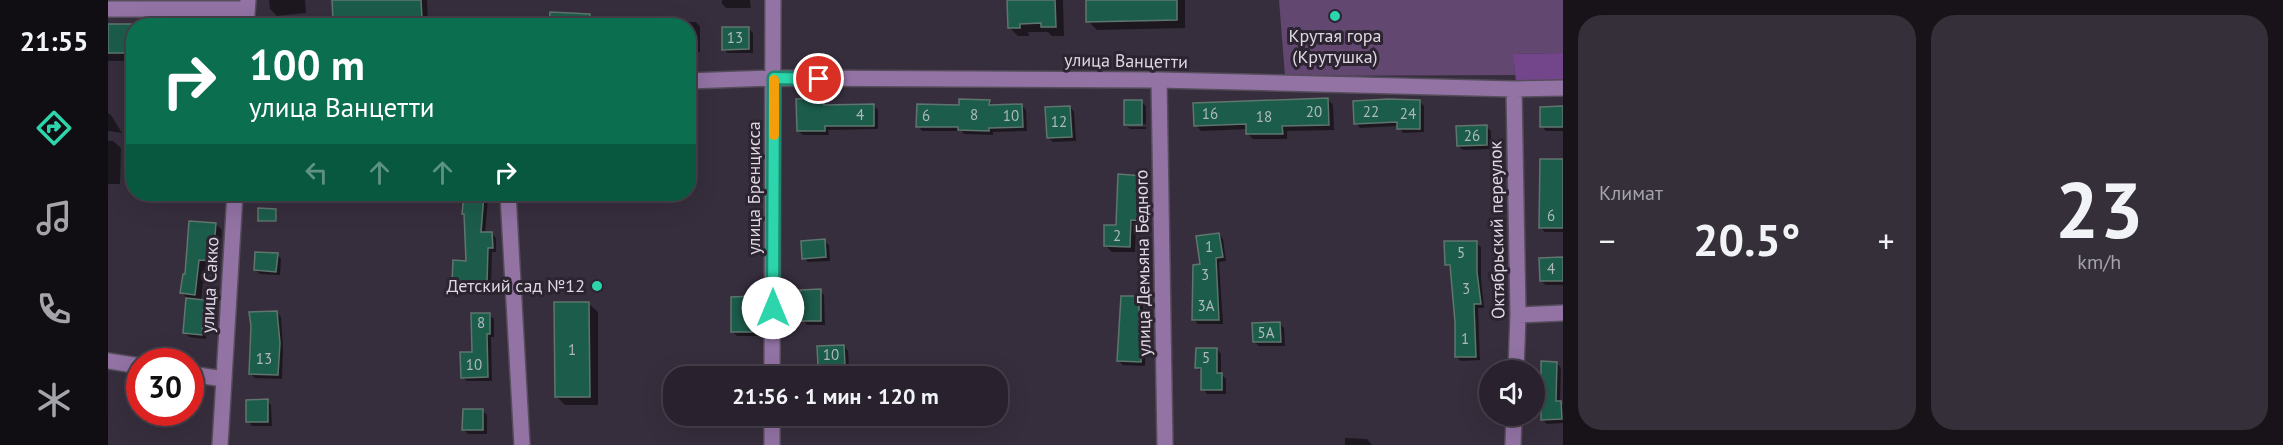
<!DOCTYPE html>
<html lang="ru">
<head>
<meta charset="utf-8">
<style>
	:root { --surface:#29222e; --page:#352f3a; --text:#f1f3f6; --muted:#a5a4aa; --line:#453f4a; --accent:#2cd5ab }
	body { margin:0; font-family:"PT Sans",sans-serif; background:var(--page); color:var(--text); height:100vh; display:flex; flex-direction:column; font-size:22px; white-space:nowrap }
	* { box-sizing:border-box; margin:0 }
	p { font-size:20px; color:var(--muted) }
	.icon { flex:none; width:33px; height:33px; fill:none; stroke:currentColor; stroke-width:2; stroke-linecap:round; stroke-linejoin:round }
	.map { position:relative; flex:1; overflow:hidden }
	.details { display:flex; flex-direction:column; gap:15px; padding:15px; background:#171319; width:720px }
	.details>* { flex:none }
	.hud { position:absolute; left:18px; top:18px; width:570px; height:183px; border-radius:24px; box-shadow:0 6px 24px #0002,0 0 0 2px var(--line); background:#0b6e4f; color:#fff; overflow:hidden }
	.fabs { position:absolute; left:1371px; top:360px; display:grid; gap:12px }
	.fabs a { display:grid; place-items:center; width:66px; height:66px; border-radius:50%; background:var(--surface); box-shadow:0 6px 24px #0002,0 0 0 2px var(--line); font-size:30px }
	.speed { position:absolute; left:18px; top:348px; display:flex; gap:12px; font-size:30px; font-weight:700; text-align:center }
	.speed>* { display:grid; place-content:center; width:78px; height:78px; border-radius:50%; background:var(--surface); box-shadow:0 6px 24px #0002,0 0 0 2px var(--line); line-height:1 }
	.speed .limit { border:9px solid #d22; background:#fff; color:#111 }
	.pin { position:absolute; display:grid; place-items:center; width:51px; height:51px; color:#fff; margin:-26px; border:3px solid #fff; border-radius:50%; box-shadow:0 2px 6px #0007 }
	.me { position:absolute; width:66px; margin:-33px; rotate:0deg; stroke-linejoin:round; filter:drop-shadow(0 0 4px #0008) }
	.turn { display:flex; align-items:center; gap:21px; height:126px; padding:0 24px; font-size:27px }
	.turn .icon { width:78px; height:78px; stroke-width:2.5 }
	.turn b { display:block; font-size:42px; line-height:51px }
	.lanes { display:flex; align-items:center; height:57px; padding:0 24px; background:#0003; justify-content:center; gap:30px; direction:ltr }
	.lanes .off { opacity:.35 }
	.big { font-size:45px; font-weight:700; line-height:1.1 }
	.details .widget { flex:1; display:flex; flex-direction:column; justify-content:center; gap:9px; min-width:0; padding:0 21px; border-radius:24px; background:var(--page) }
	.details .dial { align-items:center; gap:0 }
	.dial b { font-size:78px; line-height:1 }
	.heat { display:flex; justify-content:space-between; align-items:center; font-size:33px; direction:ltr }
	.details .tiles { flex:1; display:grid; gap:15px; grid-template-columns:repeat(2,1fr) }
	.trip { position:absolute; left:555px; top:366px; width:345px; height:60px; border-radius:24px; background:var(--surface); box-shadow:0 6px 24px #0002,0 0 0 2px var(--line); font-weight:700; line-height:60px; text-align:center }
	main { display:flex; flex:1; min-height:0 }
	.tabs { display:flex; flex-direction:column; width:108px; justify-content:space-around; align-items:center; background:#100e12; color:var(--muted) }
	.tabs .icon { width:42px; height:42px }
	.tabs .active { color:var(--accent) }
	.tabs b { font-size:27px; color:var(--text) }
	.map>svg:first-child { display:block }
	.green { fill:#624771 }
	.forest { fill:#73468b }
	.shadow { fill:#0007 }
	.building { fill:#1c5c4b; stroke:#5f756d; stroke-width:1.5 }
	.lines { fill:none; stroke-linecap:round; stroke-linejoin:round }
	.minor-casing { stroke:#554d5b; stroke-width:18 }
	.minor { stroke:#9273a4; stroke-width:15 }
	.route-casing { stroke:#1d8a6f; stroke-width:15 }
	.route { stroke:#2cd5ab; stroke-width:10 }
	.slow { stroke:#f59e0b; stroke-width:10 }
	.poi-dot { fill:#2cd5ab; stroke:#2d2432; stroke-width:2 }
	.labels { text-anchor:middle; stroke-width:6; stroke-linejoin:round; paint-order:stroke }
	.number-label { font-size:15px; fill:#aeb9bc }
	.poi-label { font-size:18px; fill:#ded8e1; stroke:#2d2432 }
	.street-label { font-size:18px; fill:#ded8e1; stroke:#2d2432 }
</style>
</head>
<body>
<main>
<nav class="tabs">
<b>21:55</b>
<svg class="icon active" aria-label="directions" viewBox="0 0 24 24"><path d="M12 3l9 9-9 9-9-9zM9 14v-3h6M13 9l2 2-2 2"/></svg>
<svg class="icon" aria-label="music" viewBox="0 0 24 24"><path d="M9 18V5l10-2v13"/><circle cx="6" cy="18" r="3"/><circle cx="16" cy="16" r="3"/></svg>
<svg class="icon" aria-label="phone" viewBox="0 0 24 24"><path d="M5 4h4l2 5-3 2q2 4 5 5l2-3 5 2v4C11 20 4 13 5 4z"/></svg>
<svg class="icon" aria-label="climate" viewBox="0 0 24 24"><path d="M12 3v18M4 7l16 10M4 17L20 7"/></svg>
</nav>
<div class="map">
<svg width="1455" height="445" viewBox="0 0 1455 445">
	<rect width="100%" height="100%" fill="#372e3d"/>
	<!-- green -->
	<path class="green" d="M1171,0H1455V53L1406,54L1407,75L1177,76Z"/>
	<!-- forest -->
	<path class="forest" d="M1455,53V82H1408L1405,54Z"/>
	<!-- shadow -->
	<path class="shadow" d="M161,0H197L198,13L169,16L162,9Z
		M226,0H319L320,25L232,26L226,20Z
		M614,0H642L643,8H618L614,4Z
		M901,0H955L956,36H944L940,32H920L921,36H910L901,27Z
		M979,0H1077V28L989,30L980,21Z
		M481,16L486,21V26H443Z
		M570,22H588L592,27V52H580V26H569Z
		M0,26H26V61H0Z
		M640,28L645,33V53H620L615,49Z
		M715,100L720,106H766L770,110V129L720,130L721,135H695L690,131Z
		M1220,100L1225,105L1226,130L1179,131V139H1145L1140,134V129L1093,131L1088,125Z
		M881,101L886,107L914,106L918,110L919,131L885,132V135L856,134L854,131H814L810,126L852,106Z
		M1311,101L1316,106V132L1295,133L1290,126L1252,128L1248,123Z
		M1033,102L1038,106V124H1020V127H1038V129H1022L1017,124Z
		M962,107L966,112L968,141L945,142L940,137Z
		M1455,108V131H1438L1434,127Z
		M0,113L3,115L14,133L0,131Z
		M1378,126L1383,131V149L1355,150L1350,146Z
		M0,141H5L13,148L12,184H0Z
		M1455,161V232H1437L1433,228Z
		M1035,177L1041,183L1039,226H1028L1027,252H1004L997,245Z
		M357,194H375L380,198L377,234L383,233L388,238V252H384L383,288L350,287L346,283L360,262L358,216L355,213Z
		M431,194H494L493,201L437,199Z
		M168,210L169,212V222H153L151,220Z
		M108,224L114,230L111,267L97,266L93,301L100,305L98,339L81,337L77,333L79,298L74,293Z
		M1111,234L1115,239L1118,261L1111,262L1115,324H1090L1086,320L1094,266Z
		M716,241L721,245L722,261L700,262L696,258Z
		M1368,243L1373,247V278L1376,308H1370L1372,360L1353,361L1348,357V322L1343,269L1338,264Z
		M169,254L173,259L172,275L152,274L147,270Z
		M1455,259V285H1438L1433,281Z
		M712,291L716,295L717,325H699L695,320Z
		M646,298L650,302L651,336H629L625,332Z
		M1030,298L1035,302V326L1038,330L1037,366L1015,365L1010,360L1011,325H1014Z
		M481,304L490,312V405H457L448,396Z
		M169,313L173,317L175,349L174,379L147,378L142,373Z
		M381,315L386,319V337H383L384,381H359L354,377Z
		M1172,324L1176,328L1177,346H1151L1146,342Z
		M736,346L740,351L741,369L716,370L712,366Z
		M1109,349L1113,354V374L1118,379V394H1099L1095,389L1093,372L1089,367Z
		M1449,363L1453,368L1452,403L1455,405V423L1439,424L1435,420Z
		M159,401L163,405L164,426H144L140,421Z
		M375,411L379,415V434H360L356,430Z
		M701,416H726L727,422L705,426L701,421Z
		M1237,438L1259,439L1264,445H1237Z"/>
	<!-- building -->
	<path class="building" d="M224,0H313L314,18L225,20Z
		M899,0H947L948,27H933V23L912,24V28H900Z
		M978,0H1069V20L978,22Z
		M442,12L482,14L481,26H441Z
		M0,24H26V53H0Z
		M614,27H641V49L614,50Z
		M716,98V105L766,104V126H717V131H689L688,99Z
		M1220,98L1221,125L1174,126L1175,134H1138V124L1086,126L1085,103Z
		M851,99L882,100L881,105L914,104L915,127L881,128V131L850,130V127H808L809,104L851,105Z
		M1280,99L1312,100V129H1289V122L1246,124L1245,101Z
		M1016,100H1034V125H1016Z
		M962,106L964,137L939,138L937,107Z
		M1455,106V127H1432V107Z
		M1379,125V145L1349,146L1348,126Z
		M1432,159H1455V228H1431Z
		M1010,174L1035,176L1034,221L1023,220L1022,247L996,246V225H1008Z
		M356,194H376L373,232H384L385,248H380L379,284L344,283L345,260L358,261L356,214H354Z
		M150,208L168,209V221H150Z
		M81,221L108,223L105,261L91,260L87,295L72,293L75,274H77Z
		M1111,233L1115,257L1108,258L1111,320H1084L1085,265L1092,264L1088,236Z
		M717,239L718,257L694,259L693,241Z
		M1336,241H1369V272L1373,304H1366L1368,357H1347V322L1342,265H1337Z
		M147,252L170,253L168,272L146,270Z
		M1455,257V281H1432L1431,258Z
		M713,289V321H693L692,290Z
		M646,296L647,332H623V297Z
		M1013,296H1031V324H1034L1033,362L1009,361Z
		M78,298L96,300L94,335L75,333Z
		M446,302H481L482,397H447Z
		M169,311L172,343L170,375L141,374L143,326L141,312Z
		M363,313H382V334H379L380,377L353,378L352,352H364Z
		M1172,322L1173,342H1145L1144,323Z
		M736,345L737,365L710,366L709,346Z
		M1088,348H1109V373H1114V390H1093V368H1087Z
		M1433,361L1449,362L1448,401H1453L1454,419L1433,420Z
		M160,399V422H138V400Z
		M355,409H375V430H354Z"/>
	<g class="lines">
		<!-- minor casing -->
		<g class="minor-casing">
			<path id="minor" d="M0,9H139
				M138,26L140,0
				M1051,80L1057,445
				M580,81L666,78L1051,80L1406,89L1455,88
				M1406,89L1410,315L1408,370
				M400,194L414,445
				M1410,315L1455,313
				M0,361L32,366
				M82,374L116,379
				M664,376L665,0
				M112,445L127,194
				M664,445V416
				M1405,445L1406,416"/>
		</g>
		<!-- minor -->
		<use href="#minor" class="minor"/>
	</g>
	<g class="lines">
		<!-- route casing -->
		<g class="route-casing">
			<path id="route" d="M665,308L666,78L711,79"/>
		</g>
		<!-- route -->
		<use href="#route" class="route"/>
		<!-- slow -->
		<path class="slow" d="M666,135V80"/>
	</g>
	<!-- markers -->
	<g class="poi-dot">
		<circle cx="1227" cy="16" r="6"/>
		<circle cx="489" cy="286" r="6"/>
	</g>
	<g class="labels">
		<!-- number labels -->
		<g class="number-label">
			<text x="627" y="43">13</text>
			<text x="1206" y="117">20</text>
			<text x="1263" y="117">22</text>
			<text x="1102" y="119">16</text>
			<text x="1300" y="119">24</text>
			<text x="752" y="120">4</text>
			<text x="866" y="120">8</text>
			<text x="818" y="121">6</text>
			<text x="903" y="121">10</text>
			<text x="1156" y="122">18</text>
			<text x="951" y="127">12</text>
			<text x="1364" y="141">26</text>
			<text x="1443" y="221">6</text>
			<text x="1009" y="241">2</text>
			<text x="1101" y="252">1</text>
			<text x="1353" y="258">5</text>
			<text x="1443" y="274">4</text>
			<text x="1097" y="280">3</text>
			<text x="1358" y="294">3</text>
			<text x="1098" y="311">3А</text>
			<text x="373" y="328">8</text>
			<text x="1158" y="338">5А</text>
			<text x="1357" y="344">1</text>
			<text x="464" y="355">1</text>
			<text x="723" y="360">10</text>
			<text x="1098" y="363">5</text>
			<text x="156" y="364">13</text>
			<text x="366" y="370">10</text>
		</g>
		<!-- poi labels -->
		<g class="poi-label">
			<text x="1227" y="42">Крутая гора<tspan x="1227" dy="21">(Крутушка)</tspan></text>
			<text x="477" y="292" text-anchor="end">Детский сад №12</text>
		</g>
		<!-- street labels -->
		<g class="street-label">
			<text transform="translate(1018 61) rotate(1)" y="6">улица Ванцетти</text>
			<text transform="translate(646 188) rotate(-90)" y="6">улица Бренцисса</text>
			<text transform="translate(1389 230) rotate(-91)" y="6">Октябрьский переулок</text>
			<text transform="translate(1035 263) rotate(-91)" y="6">улица Демьяна Бедного</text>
			<text transform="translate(102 285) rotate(-87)" y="6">улица Сакко</text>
		</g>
	</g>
</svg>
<div class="fabs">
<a><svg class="icon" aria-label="sound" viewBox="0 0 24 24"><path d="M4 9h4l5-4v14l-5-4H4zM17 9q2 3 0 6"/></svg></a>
</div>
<div class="speed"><div class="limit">30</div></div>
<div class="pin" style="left:711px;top:79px;background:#d93025"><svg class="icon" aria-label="arrive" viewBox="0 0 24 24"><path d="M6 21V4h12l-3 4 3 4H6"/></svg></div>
<svg class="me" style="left:665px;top:308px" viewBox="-20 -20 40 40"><circle r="19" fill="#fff"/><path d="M0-13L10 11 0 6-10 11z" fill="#2cd5ab"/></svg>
<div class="trip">21:56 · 1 мин · 120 m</div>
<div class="hud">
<div class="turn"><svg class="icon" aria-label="right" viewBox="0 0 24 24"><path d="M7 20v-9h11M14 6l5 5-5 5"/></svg><div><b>100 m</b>улица Ванцетти</div></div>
<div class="lanes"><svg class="icon off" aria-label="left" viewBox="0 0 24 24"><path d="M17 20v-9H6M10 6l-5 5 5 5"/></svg><svg class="icon off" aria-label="ahead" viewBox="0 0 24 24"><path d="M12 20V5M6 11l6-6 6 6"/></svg><svg class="icon off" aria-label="ahead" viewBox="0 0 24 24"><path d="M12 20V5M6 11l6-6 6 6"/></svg><svg class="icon" aria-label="right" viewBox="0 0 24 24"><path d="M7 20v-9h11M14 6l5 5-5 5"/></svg></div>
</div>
</div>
<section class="details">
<div class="tiles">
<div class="widget"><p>Климат</p>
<div class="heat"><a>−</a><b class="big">20.5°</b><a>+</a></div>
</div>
<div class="widget dial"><b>23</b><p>km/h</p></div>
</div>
</section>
</main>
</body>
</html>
